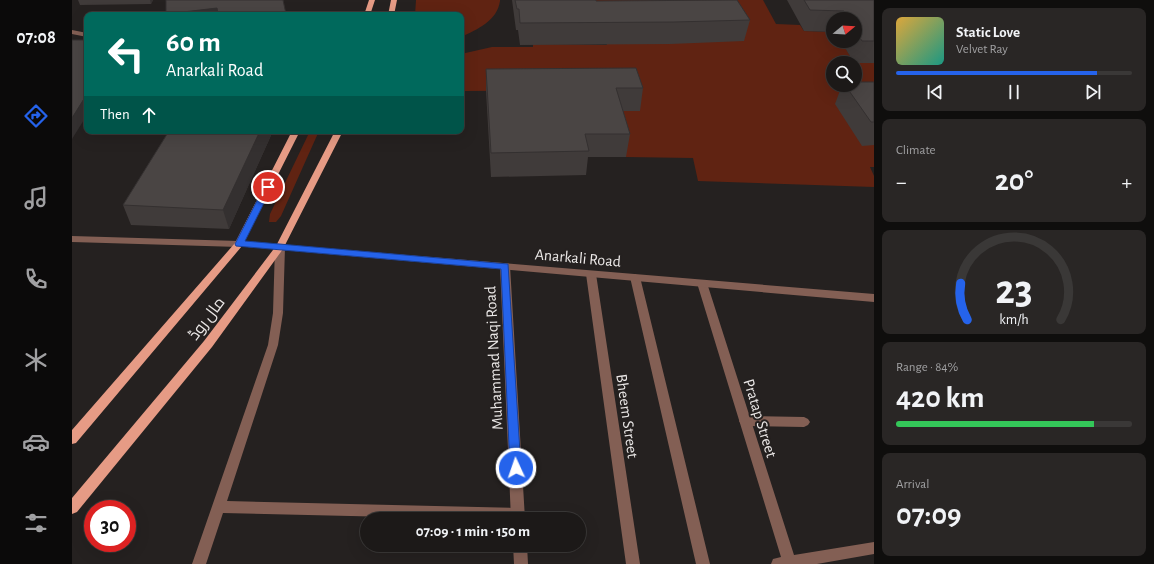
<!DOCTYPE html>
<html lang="en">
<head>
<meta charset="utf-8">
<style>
	:root { --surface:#1c1918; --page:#292625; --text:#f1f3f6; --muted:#a0a0a2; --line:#3a3837; --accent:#2563eb }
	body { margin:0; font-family:"Alegreya Sans",Cairo,sans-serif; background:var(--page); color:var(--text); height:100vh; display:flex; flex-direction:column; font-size:15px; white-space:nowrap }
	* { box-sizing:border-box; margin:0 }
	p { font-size:13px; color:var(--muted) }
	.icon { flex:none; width:22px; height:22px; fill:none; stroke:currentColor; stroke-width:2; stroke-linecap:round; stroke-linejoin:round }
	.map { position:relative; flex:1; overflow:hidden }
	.sheet { display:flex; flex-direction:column; gap:8px; padding:8px; background:#0f0e0d; width:280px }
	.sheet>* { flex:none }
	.guide { position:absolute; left:12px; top:12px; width:380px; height:122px; border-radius:8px; box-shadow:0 4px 16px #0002,0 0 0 1px var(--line); background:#00695c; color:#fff; overflow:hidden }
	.needle { width:26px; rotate:72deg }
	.tools { position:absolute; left:754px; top:12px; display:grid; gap:8px }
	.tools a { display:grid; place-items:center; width:36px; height:36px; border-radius:50%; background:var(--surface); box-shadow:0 4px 16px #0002,0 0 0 1px var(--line); font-size:20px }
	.speed { position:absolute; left:12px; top:500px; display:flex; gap:8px; font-size:20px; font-weight:700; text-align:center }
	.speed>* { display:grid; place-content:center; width:52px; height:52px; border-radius:50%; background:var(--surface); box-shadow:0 4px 16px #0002,0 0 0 1px var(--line); line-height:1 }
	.speed .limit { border:6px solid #d22; background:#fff; color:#111 }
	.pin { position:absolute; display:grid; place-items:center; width:34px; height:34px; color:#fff; margin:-17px; border:2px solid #fff; border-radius:50%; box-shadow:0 1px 4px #0007 }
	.me { position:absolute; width:44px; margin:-22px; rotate:357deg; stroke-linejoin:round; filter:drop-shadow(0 0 3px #0008) }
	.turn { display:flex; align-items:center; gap:14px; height:84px; padding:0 16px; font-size:18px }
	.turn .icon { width:52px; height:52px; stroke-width:2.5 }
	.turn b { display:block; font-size:28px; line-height:34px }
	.then { display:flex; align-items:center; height:38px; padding:0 16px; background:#0003; gap:8px; font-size:15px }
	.big { font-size:30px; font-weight:700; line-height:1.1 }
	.sheet .card { flex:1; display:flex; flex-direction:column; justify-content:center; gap:6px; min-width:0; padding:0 14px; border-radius:8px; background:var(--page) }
	.sheet .dial { align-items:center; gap:0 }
	.dial svg { height:104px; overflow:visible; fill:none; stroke:var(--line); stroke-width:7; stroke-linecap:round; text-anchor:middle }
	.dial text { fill:var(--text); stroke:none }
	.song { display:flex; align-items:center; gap:12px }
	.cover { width:48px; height:48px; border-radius:6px; background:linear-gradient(135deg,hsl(40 70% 55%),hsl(170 70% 35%)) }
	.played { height:4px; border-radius:2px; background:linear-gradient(90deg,var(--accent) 85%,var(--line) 85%) }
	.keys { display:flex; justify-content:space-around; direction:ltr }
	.heat { display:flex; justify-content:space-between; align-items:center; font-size:22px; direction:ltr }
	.charge { height:6px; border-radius:3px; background:linear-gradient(90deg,#34c759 84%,var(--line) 0) }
	.trip { position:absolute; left:288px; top:512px; width:226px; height:40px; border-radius:20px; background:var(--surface); box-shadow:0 4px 16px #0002,0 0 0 1px var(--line); font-weight:700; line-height:40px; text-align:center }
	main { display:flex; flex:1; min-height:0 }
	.menu { display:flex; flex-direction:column; width:72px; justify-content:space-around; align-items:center; background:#0b0a0a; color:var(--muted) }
	.menu .icon { width:28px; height:28px }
	.menu .active { color:var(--accent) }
	.menu b { font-size:18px; color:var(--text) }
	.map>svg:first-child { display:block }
	.green { fill:#602312; fill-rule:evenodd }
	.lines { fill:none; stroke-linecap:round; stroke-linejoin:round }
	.service { fill:#835f54; fill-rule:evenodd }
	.minor { fill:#835f54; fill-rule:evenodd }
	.tertiary { fill:#835f54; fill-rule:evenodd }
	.primary { fill:#e69b85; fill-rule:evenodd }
	.wall { fill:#403b3a }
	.shaded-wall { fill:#343030 }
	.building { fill:#4a4544; stroke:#343030 }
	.route { fill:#2563eb; stroke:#184099 }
	.labels { text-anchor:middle; stroke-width:4; stroke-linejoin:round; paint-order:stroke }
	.street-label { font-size:16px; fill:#ebe8e7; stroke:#252120 }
</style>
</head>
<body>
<main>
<nav class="menu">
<b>07:08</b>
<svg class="icon active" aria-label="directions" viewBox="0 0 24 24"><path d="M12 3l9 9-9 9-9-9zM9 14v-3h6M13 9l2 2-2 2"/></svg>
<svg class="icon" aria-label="music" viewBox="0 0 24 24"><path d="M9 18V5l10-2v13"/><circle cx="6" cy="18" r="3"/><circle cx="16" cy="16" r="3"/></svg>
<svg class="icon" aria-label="phone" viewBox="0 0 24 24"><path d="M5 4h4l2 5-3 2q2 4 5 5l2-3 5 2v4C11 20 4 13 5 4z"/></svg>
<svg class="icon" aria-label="climate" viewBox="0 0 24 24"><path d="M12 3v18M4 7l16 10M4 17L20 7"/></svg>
<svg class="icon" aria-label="car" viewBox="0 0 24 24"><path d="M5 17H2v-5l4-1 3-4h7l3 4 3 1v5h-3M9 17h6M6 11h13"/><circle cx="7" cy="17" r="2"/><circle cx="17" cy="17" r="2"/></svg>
<svg class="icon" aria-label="filters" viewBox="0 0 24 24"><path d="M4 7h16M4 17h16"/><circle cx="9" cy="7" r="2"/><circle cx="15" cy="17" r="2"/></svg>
</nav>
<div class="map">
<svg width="802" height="564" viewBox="0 0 802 564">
	<rect width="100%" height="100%" fill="#252120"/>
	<!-- green -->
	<path class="green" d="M344,0H428V1C425,21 406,29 389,37V15H343Z
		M516,0H691L704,24L728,25L732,31L761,32V41H769L782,62L802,63V167H798L802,176V187L626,181L621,158L554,157L541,111L561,90L390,91L391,63H389V54L420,47H461V44L535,45ZM761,63H783V85H761Z
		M238,131H247L209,216L204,222H197L198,214Z"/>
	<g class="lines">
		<!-- service -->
		<path class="service" d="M208,244L213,247L211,313L206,345L155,501L446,508L451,510L453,514L451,518L407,519L151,513L134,564H120L196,345L201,313L203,247Z
			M563,274L568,277L638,564H624L558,277Z
			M673,416L732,417L736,419L738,422L736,425L732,427L673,426L669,424L667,421L669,418Z"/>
		<!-- minor -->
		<path class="minor" d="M0,30L15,33V37L0,34Z
			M0,236L167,241L172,244L167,247L0,242Z
			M433,263L438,266L453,519H439L428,266Z
			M519,271L524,274L568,564H554L514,274Z
			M630,280L635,283L722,555L802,542V554L745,564H699L701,559L709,557L625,283Z
			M441,545H455L456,564H442Z"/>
		<!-- tertiary -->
		<path class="tertiary" d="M167,241L802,294V302L164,246L162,244L164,242Z"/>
		<!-- primary -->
		<path class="primary" d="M297,0H303L298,15H292Z
			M319,0H325L322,15H316Z
			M220,131H228L170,246L4,443L0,444V430L163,243Z
			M263,131H271L211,249L140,347L5,512L0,514V498L132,341L204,246Z"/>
	</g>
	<!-- wall -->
	<path class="wall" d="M6,0H81L79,4L8,5Z
		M440,0H524V1L665,0L678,20L672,41L598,44L448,45L446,30H444Z
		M715,0H802V63H782L769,41H783V19H761V32L732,31Z
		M414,69L571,88L568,111H551L558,134L554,157H516L514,175L419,177L414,91Z
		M802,82V145L790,146L763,104L770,85H783Z
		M97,131H201L157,229L59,225L51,205Z"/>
	<!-- shaded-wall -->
	<path class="shaded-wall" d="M78,0H81L79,4Z
		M145,8L147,15H94V14Z
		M15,94V115L0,139V118Z
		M188,131H201L157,229L151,210Z"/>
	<!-- building -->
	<path class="building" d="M94,0H211L214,14L208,15H146L145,8L94,14Z
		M443,0H524V1L665,0L678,20L602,22L448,23L447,9H445Z
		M732,0H802V41H790L783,30V19H776L772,11L738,10Z
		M0,40H15V94L0,118Z
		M564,68L571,88H544L558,134H513L517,151L419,153L414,69Z
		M783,82H802V122H799L773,85H783Z
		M97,131H188L151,210L51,205Z"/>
	<!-- route -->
	<path class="route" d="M196,185L200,187L173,241L436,264L449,468L448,471L444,472L440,471L438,468L429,269L164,246L163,244L192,187Z"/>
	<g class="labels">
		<!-- street labels -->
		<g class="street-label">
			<text transform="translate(506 257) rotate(5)" y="6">Anarkali Road</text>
			<text transform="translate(134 318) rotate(-53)" y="6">مال روڈ</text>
			<text transform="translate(421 358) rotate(-93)" y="6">Muhammad Naqi Road</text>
			<text transform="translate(556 416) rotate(82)" y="6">Bheem Street</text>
			<text transform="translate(689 418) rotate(73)" y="6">Pratap Street</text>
		</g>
	</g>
</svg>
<div class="tools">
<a><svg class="needle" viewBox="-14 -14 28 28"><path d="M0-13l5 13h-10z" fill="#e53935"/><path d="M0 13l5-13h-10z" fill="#a0a0a2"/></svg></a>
<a><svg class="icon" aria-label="search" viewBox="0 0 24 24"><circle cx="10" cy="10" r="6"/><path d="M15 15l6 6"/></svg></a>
</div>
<div class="speed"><div class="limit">30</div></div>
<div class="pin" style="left:196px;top:187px;background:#d93025"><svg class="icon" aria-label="arrive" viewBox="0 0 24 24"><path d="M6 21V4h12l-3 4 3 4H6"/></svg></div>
<svg class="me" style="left:444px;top:468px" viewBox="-20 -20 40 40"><circle r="17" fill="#2563eb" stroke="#fff" stroke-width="3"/><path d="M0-11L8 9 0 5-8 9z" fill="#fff"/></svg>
<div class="trip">07:09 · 1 min · 150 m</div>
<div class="guide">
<div class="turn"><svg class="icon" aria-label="left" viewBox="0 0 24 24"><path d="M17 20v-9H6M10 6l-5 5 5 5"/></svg><div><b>60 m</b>Anarkali Road</div></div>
<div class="then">Then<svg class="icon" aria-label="ahead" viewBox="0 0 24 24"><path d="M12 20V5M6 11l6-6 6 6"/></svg></div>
</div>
</div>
<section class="sheet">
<div class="card">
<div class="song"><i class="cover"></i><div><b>Static Love</b><p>Velvet Ray</p></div></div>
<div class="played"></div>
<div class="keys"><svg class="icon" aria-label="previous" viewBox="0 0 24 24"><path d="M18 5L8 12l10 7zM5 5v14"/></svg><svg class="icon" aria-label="pause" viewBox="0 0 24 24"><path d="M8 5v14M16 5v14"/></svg><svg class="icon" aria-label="next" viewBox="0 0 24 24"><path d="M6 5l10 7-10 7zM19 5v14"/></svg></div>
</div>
<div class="card"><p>Climate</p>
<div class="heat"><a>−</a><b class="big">20°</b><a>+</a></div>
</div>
<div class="card dial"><svg viewBox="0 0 100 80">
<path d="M14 69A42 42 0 1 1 86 69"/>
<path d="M14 69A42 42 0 0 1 9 41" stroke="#2563eb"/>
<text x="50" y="56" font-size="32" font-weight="700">23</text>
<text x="50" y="72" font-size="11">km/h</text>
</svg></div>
<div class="card"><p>Range · 84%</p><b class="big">420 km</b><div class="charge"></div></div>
<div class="card"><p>Arrival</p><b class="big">07:09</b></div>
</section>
</main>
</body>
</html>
